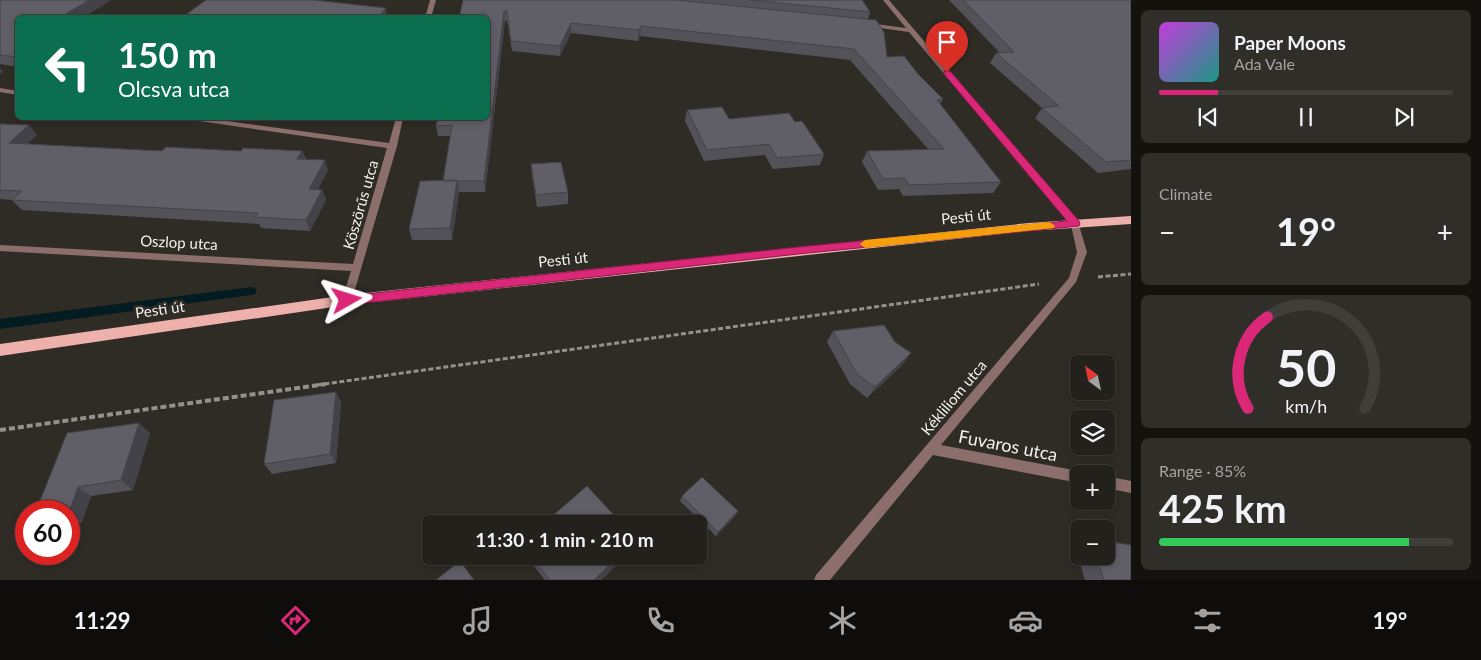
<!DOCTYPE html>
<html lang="en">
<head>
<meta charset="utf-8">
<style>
	:root { --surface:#23211c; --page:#2f2e29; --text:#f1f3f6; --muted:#a3a3a3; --line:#403e3b; --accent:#db2777 }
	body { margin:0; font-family:Lato,sans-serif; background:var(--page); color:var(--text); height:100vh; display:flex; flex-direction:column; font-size:19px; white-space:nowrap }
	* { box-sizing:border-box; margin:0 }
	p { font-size:16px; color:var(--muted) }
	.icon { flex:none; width:28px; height:28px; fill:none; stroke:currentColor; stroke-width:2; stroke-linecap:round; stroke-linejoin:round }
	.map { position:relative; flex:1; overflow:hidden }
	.drawer { display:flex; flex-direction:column; gap:10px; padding:10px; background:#13120f; width:350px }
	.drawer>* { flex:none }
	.hud { position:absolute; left:15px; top:15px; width:475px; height:105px; border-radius:8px; box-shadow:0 2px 8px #0003,0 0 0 1px var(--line); background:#0b6e4f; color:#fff; overflow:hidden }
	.needle { width:32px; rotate:327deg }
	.fabs { position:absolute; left:1070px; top:355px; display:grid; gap:10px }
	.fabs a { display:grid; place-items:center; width:45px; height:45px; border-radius:8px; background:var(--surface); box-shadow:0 2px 8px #0003,0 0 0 1px var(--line); font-size:25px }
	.speed { position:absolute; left:15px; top:500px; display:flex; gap:10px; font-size:25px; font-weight:700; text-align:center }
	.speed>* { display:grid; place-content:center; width:65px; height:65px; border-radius:50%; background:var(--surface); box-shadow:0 2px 8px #0003,0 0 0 1px var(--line); line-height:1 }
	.speed .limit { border:8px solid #d22; background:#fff; color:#111 }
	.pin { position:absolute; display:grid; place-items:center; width:42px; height:42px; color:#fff; margin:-51px -21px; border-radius:50% 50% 50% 0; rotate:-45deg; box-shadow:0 0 5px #0007 }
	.pin .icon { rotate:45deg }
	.me { position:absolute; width:55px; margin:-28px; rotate:84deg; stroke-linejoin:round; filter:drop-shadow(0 0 4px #0008) }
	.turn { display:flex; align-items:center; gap:18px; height:105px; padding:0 20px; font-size:22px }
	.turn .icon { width:65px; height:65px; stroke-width:2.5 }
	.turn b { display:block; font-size:35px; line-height:42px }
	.big { font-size:38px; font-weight:700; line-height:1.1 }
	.drawer .card { flex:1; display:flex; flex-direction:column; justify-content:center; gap:8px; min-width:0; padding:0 18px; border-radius:8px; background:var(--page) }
	.drawer .dial { align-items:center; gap:0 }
	.dial svg { height:130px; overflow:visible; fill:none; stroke:var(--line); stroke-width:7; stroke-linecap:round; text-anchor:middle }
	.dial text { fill:var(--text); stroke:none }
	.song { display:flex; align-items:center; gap:15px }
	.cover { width:60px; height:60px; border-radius:8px; background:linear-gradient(135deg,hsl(290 70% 55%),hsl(170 70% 35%)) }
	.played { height:5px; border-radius:2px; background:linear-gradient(90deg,var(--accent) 20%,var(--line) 20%) }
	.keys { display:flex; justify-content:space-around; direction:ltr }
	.heat { display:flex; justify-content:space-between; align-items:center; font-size:28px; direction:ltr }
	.charge { height:8px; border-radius:4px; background:linear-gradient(90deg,#34c759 85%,var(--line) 0) }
	.trip { position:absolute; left:422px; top:515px; width:285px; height:50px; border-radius:8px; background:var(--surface); box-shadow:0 2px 8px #0003,0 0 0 1px var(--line); font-weight:700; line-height:50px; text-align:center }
	.tab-bar { display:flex; height:80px; justify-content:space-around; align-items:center; background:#0e0d0b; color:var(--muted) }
	.tab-bar .icon { width:35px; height:35px }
	.tab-bar .active { color:var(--accent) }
	.tab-bar b { font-size:22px; color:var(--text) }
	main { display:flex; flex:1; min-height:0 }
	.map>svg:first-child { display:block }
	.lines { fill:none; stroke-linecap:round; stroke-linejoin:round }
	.stream { fill:#021c22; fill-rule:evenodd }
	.path-far1 { stroke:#94918c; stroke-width:3; stroke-dasharray:5 2.5; stroke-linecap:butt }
	.path { stroke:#94918c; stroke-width:4; stroke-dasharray:6 3; stroke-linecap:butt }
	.minor { fill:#8c6f6c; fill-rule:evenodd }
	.primary { fill:#edb0aa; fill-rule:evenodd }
	.wall { fill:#535259 }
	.shaded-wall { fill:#434248 }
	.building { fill:#605f67; stroke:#434248 }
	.route { fill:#db2777; stroke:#8e194d }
	.slow { fill:#f59e0b }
	.labels { text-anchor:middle; stroke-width:5; stroke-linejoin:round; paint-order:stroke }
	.street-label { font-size:15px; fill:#f3f1ec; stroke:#2f2c26 }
	.near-street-label { font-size:18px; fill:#f3f1ec; stroke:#2f2c26 }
</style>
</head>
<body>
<main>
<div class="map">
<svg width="1131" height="580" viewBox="0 0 1131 580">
	<rect width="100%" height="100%" fill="#2f2c26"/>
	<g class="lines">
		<!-- stream -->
		<path class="stream" d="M251,287L255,288L257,291L255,294L251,295L0,329V319Z"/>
		<!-- path-far1 -->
		<path class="path-far1" d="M1098,277L1131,274
			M317,385L1039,284"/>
		<!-- path -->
		<path class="path" d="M0,430L326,384"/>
		<!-- minor -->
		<path class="minor" d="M430,0H436L431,18H425Z
			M883,0H889L1078,222L1087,252L1076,282L941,445L1079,471L1084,474H1079V483L933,455L830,580H814L816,575L1069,278L1077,252L1071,225L909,32L866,26V24L868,23L906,28Z
			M0,88L18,91V95L0,92Z
			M189,118H205L389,143L396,118H403L397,146L351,303H343L342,300L351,271L0,251V245L353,264L387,148L192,120Z
			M1106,476L1131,481V493L1106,488Z"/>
		<!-- primary -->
		<path class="primary" d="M1131,216V224L1029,231L347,305L0,356V344L347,295L1029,223Z"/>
	</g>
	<!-- wall -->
	<path class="wall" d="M0,0H111L82,18H18V67L0,64Z
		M463,0H862L870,12L868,19L887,57L918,74L943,99L940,104L1001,182L993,193L903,196L899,189L878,190L862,162L867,151L929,150L850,60L640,36L638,41L571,33L560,56L512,51L507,21H505L485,192H459L452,240H412L409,229L443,181L451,136H438L436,126Z
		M949,0H1131V169L1098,173L1035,118L1042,108L990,63L996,53H1000Z
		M687,110L729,119L795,122L824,154L820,165L773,169L765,155L704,161L685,121Z
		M0,124L29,125L37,135L27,144L162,151H302L306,159L328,170L318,189L322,190L326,200L310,231L261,228L259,224L22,210L12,200L0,199Z
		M531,164L568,192V204L537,207L532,176Z
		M833,331L903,364L867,398L850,384L827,342Z
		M336,392L341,402L336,463L272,474L264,464Z
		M150,433L133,490L91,496L82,522L69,524V511H36Z
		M682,496L736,515L716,536L680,501Z
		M1079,543V556H1106L1131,580H1085L1075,545Z
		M526,556H626L601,580H545Z"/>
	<!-- shaded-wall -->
	<path class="shaded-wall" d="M89,0H111L82,18H59Z
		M386,8L388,18H378Z
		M504,11L505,21L485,192L484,181Z
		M571,23V33L560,56V46Z
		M641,26L640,36L638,41L639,30Z
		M0,68L3,72L0,74Z
		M29,125L37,135L17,153L9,143Z
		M302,151L306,161L297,159Z
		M325,160L328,170L313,199L309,189Z
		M457,180L459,192L452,240L450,228Z
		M322,190L326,200L310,231L306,220Z
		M911,353L903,364L867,398L875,387Z
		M336,392L341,402L336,463L330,454Z
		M139,423L150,433L133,490L121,480Z
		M78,487L91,496L82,522L69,514V512Z
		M738,511L736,515L716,536L718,532Z
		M619,556H626L601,580H594Z"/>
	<!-- building -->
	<path class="building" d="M0,0H89L59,18H18V57L0,55Z
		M206,0H314L386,8L378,18H181Z
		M463,0H676L876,20L884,32L887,57L904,56L918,74L943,99L937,100L1001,182L909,185L905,178L883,179L867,151L944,149L854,49L641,26L639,30L571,23L560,46L511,41L507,11H504L484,181H443L452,125L436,126L438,118H488V18H459Z
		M750,0H862L870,12Z
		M963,0H1131V160L1106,162L1042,108L1059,106L996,53L1014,52Z
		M722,107L729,119L789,113L795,122L802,121L824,154L777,158L769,144L707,150L687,110Z
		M0,124L29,125L9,143L162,151L166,147L241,151L243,148L302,151L297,159L325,160L309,189L322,190L306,220L255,217L258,213L12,200L22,191L0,190Z
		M561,162L568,192L536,195L531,164Z
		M457,180L450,228L409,229L420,181Z
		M884,325L895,342L911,353L875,387L857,374L833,331Z
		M336,392L330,454L264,464L274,400Z
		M139,423L121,480L78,487L69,512L36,511L67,433Z
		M702,477L738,511L718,532L682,496Z
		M587,486L622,524H543Z
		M1106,541L1131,545V580H1104L1096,556H1106Z
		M531,556H619L594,580H550Z
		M460,561L474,580H436Z"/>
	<!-- route -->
	<path class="route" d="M944,71H950L1079,221L1080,224L1079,226L798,254L347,305L341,300L347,296L798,247L1067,221L944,74Z"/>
	<!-- slow -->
	<path class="slow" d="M1050,222L1055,226L1054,228L865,248L860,244L865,240Z"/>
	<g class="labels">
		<!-- street labels -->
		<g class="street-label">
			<text transform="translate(361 205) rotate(-74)" y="5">Köszörűs utca</text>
			<text transform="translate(966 217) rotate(-6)" y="5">Pesti út</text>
			<text transform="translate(179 243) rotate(3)" y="5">Oszlop utca</text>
			<text transform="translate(563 260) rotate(-6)" y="5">Pesti út</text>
			<text transform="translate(160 310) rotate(-8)" y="5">Pesti út</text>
			<text transform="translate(954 398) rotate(-50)" y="5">Kékliliom utca</text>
		</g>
		<!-- near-street labels -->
		<g class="near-street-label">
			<text transform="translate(1008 446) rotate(11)" y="6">Fuvaros utca</text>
		</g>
	</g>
</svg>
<div class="fabs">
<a><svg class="needle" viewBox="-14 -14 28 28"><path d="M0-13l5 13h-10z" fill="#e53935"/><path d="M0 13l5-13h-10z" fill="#a3a3a3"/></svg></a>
<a><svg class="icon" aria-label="layers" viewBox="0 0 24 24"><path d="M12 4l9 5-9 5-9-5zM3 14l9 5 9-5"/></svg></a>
<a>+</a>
<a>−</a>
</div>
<div class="speed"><div class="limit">60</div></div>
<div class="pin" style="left:947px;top:72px;background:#d93025"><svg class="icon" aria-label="arrive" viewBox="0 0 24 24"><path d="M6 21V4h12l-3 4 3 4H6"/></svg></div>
<svg class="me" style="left:347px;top:300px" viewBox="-20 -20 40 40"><path d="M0-17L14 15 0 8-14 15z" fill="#db2777" stroke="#fff" stroke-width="4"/></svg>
<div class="trip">11:30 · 1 min · 210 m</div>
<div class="hud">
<div class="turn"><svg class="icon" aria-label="left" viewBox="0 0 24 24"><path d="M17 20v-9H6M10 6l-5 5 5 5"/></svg><div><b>150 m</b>Olcsva utca</div></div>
</div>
</div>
<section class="drawer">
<div class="card">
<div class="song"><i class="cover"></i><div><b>Paper Moons</b><p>Ada Vale</p></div></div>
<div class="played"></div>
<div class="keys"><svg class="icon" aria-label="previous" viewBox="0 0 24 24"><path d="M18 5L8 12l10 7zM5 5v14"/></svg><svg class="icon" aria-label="pause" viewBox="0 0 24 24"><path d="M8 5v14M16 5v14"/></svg><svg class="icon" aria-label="next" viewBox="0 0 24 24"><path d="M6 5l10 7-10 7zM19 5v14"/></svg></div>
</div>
<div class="card"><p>Climate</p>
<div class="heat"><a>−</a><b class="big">19°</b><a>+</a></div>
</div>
<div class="card dial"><svg viewBox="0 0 100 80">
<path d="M14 69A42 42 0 1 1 86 69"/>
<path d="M14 69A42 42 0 0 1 26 13" stroke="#db2777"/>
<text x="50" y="56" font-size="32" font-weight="700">50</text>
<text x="50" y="72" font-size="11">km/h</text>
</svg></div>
<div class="card"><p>Range · 85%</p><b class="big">425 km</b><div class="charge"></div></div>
</section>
</main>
<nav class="tab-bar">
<b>11:29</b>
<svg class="icon active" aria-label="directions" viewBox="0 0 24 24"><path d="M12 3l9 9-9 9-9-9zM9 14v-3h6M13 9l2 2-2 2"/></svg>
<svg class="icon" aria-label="music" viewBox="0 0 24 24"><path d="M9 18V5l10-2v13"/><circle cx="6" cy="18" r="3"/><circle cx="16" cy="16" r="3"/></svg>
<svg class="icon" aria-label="phone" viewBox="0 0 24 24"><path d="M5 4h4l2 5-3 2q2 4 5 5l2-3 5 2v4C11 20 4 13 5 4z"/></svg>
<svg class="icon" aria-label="climate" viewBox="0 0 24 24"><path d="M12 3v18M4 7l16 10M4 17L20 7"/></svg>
<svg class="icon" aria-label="car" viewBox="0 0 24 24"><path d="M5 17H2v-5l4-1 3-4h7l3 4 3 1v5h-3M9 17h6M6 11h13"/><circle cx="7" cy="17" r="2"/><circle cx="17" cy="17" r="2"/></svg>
<svg class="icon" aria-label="filters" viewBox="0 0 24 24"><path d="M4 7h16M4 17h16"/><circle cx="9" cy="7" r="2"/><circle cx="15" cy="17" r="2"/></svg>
<b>19°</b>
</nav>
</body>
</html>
